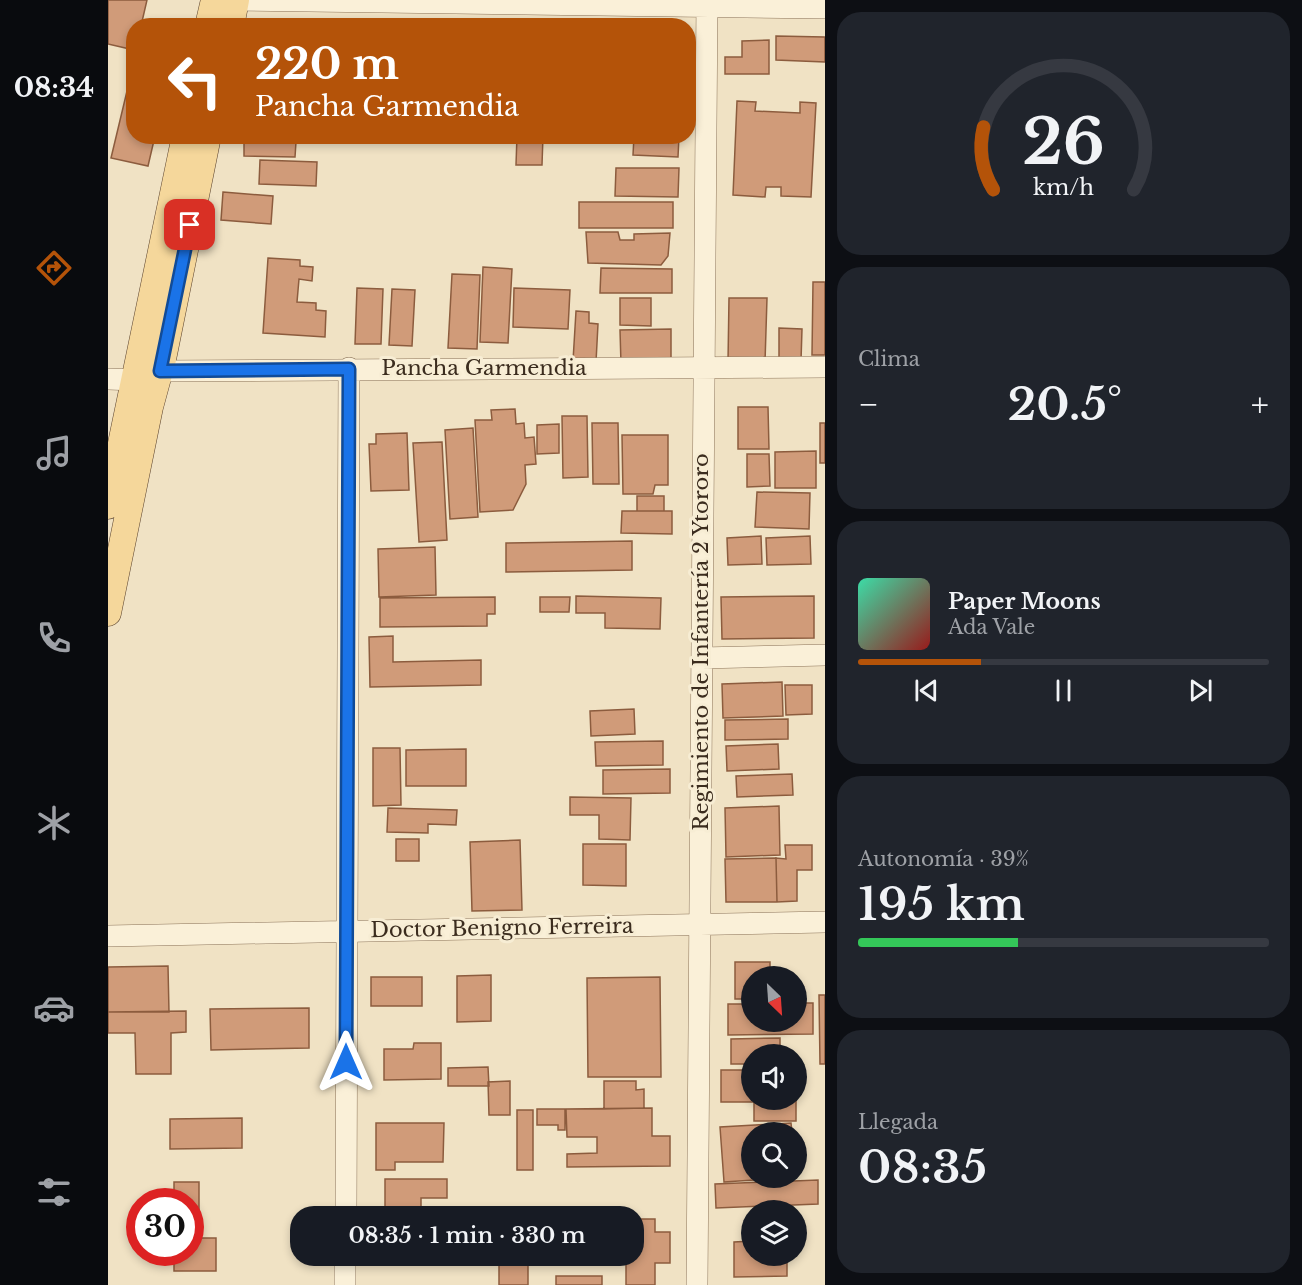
<!DOCTYPE html>
<html lang="es">
<head>
<meta charset="utf-8">
<style>
	:root { --surface:#171b24; --page:#20242c; --text:#f1f3f6; --muted:#9ea1a6; --line:#363941; --accent:#b45309 }
	body { margin:0; font-family:"Libre Baskerville",serif; background:var(--page); color:var(--text); height:100vh; display:flex; flex-direction:column; font-size:22px; white-space:nowrap }
	* { box-sizing:border-box; margin:0 }
	p { font-size:20px; color:var(--muted) }
	.icon { flex:none; width:33px; height:33px; fill:none; stroke:currentColor; stroke-width:2; stroke-linecap:round; stroke-linejoin:round }
	.map { position:relative; flex:1; overflow:hidden }
	.details { display:flex; flex-direction:column; gap:12px; padding:12px; background:#0d0f14; width:477px }
	.details>* { flex:none }
	.hud { position:absolute; left:18px; top:18px; width:570px; height:126px; border-radius:24px; box-shadow:0 3px 9px #0003; background:#b45309; color:#fff; overflow:hidden }
	.needle { width:39px; rotate:155deg }
	.fabs { position:absolute; left:633px; top:966px; display:grid; gap:12px }
	.fabs a { display:grid; place-items:center; width:66px; height:66px; border-radius:50%; background:var(--surface); box-shadow:0 3px 9px #0003; font-size:30px }
	.speed { position:absolute; left:18px; top:1188px; display:flex; gap:12px; font-size:30px; font-weight:700; text-align:center }
	.speed>* { display:grid; place-content:center; width:78px; height:78px; border-radius:50%; background:var(--surface); box-shadow:0 3px 9px #0003; line-height:1 }
	.speed .limit { border:9px solid #d22; background:#fff; color:#111 }
	.pin { position:absolute; display:grid; place-items:center; width:51px; height:51px; color:#fff; margin:-26px; border-radius:12px; box-shadow:0 3px 9px #0006 }
	.me { position:absolute; width:66px; margin:-33px; rotate:0deg; stroke-linejoin:round; filter:drop-shadow(0 0 4px #0008) }
	.turn { display:flex; align-items:center; gap:21px; height:126px; padding:0 30px; font-size:27px }
	.turn .icon { width:78px; height:78px; stroke-width:2.5 }
	.turn b { display:block; font-size:42px; line-height:51px }
	.big { font-size:45px; font-weight:600; line-height:1.1 }
	.details .widget { flex:1; display:flex; flex-direction:column; justify-content:center; gap:9px; min-width:0; padding:0 21px; border-radius:24px; background:var(--page) }
	.details .dial { align-items:center; gap:0 }
	.dial svg { height:156px; overflow:visible; fill:none; stroke:var(--line); stroke-width:7; stroke-linecap:round; text-anchor:middle }
	.dial text { fill:var(--text); stroke:none }
	.song { display:flex; align-items:center; gap:18px }
	.cover { width:72px; height:72px; border-radius:9px; background:linear-gradient(135deg,hsl(160 70% 55%),hsl(0 70% 35%)) }
	.played { height:6px; border-radius:3px; background:linear-gradient(90deg,var(--accent) 30%,var(--line) 30%) }
	.keys { display:flex; justify-content:space-around; direction:ltr }
	.heat { display:flex; justify-content:space-between; align-items:center; font-size:33px; direction:ltr }
	.charge { height:9px; border-radius:4px; background:linear-gradient(90deg,#34c759 39%,var(--line) 0) }
	.trip { position:absolute; left:182px; top:1206px; width:354px; height:60px; border-radius:24px; background:var(--surface); box-shadow:0 3px 9px #0003; font-weight:600; line-height:60px; text-align:center }
	main { display:flex; flex:1; min-height:0 }
	.tabs { display:flex; flex-direction:column; width:108px; justify-content:space-around; align-items:center; background:#090b0e; color:var(--muted) }
	.tabs .icon { width:42px; height:42px }
	.tabs .selected { color:var(--accent) }
	.tabs b { font-size:27px; color:var(--text) }
	.map>svg:first-child { display:block }
	.building { fill:#d09b79; stroke:#8c5c3e; stroke-width:1.5 }
	.lines { fill:none; stroke-linecap:round; stroke-linejoin:round }
	.minor-casing { stroke:#8c745a; stroke-width:22 }
	.major-casing { stroke:#5a422e; stroke-width:27 }
	.minor { stroke:#faf0d8; stroke-width:21 }
	.major { stroke:#f5d79b; stroke-width:26 }
	.route-casing { stroke:#114b97; stroke-width:15 }
	.route { stroke:#1a73e8; stroke-width:10 }
	.labels { text-anchor:middle; stroke-width:6; stroke-linejoin:round; paint-order:stroke }
	.street-label { font-size:21px; fill:#3b2c1e; stroke:#f7edd4 }
</style>
</head>
<body>
<main>
<nav class="tabs">
<b>08:34</b>
<svg class="icon selected" aria-label="directions" viewBox="0 0 24 24"><path d="M12 3l9 9-9 9-9-9zM9 14v-3h6M13 9l2 2-2 2"/></svg>
<svg class="icon" aria-label="music" viewBox="0 0 24 24"><path d="M9 18V5l10-2v13"/><circle cx="6" cy="18" r="3"/><circle cx="16" cy="16" r="3"/></svg>
<svg class="icon" aria-label="phone" viewBox="0 0 24 24"><path d="M5 4h4l2 5-3 2q2 4 5 5l2-3 5 2v4C11 20 4 13 5 4z"/></svg>
<svg class="icon" aria-label="climate" viewBox="0 0 24 24"><path d="M12 3v18M4 7l16 10M4 17L20 7"/></svg>
<svg class="icon" aria-label="car" viewBox="0 0 24 24"><path d="M5 17H2v-5l4-1 3-4h7l3 4 3 1v5h-3M9 17h6M6 11h13"/><circle cx="7" cy="17" r="2"/><circle cx="17" cy="17" r="2"/></svg>
<svg class="icon" aria-label="filters" viewBox="0 0 24 24"><path d="M4 7h16M4 17h16"/><circle cx="9" cy="7" r="2"/><circle cx="15" cy="17" r="2"/></svg>
</nav>
<div class="map">
<svg width="717" height="1285" viewBox="0 0 717 1285">
	<rect width="100%" height="100%" fill="#f0e2c4"/>
	<!-- building -->
	<path class="building" d="M0,0H39L33,26H26V50L0,44Z
		M668,36L717,37V62L668,60Z
		M661,40V74H617V57H634V41Z
		M25,66L26,136H47L40,166L3,158Z
		M629,101L648,102L647,111L692,113V102L708,103L703,197L673,196V187H658L657,197L625,195Z
		M136,136H198V142H188L187,157L136,156Z
		M409,136H435L434,165H408Z
		M526,136H571L570,157L525,155Z
		M152,160L209,162L208,186L151,184Z
		M508,168H571L570,197L507,196Z
		M115,192L165,196L163,224L113,220Z
		M471,202H565V228H471Z
		M478,232H510L512,240H526V234L562,233L560,256L553,265L480,263Z
		M160,258L192,260V266L205,267L204,281L191,279L189,302L208,303V310L218,311L217,337L155,333Z
		M375,267L404,269L400,343L372,342Z
		M493,268L564,269V293H492Z
		M344,274L372,275L369,349L340,348Z
		M705,282H717V355H704Z
		M249,288L275,289L273,344H247Z
		M406,288L462,290L460,329L405,327Z
		M284,289L307,290L304,346L281,345Z
		M512,298H543V326L512,325Z
		M621,298H659L657,362H620Z
		M468,311L481,312V323L490,324L488,362L465,361Z
		M671,328L694,329L693,361H671Z
		M563,329V363L513,364L512,330Z
		M630,407H660L661,449H630Z
		M407,409L408,424L416,423L417,438L426,437L428,464L417,465L418,484L405,510L372,512L367,420H384L383,410Z
		M454,416H479L480,477L455,478Z
		M484,423H510L511,484H485Z
		M712,423H717V463H712Z
		M451,424V453L429,454V425Z
		M365,428L370,517L342,519L337,430Z
		M299,433L301,490L263,491L261,444H268V434Z
		M514,435H560V485H547L545,494H515Z
		M334,442L339,540L311,542L305,443Z
		M708,451V488H667V452Z
		M639,454H661L662,486L639,487Z
		M649,492L702,493L701,529L647,527Z
		M529,496H556V511H529Z
		M514,511H564V534L513,533Z
		M653,536L654,564L620,565L619,538Z
		M702,536L703,564L659,565L658,538Z
		M524,541V570L398,572V543Z
		M327,547L328,595L271,597L270,549Z
		M468,596L553,598L552,629L497,628V613H468Z
		M706,596V638L614,639L613,597Z
		M387,597V614H379V626L272,627V598Z
		M432,597H462L461,612H432Z
		M285,636V662L373,660V685L262,687L261,637Z
		M674,682L675,716L615,718L614,684Z
		M677,685H704V714L678,715Z
		M526,709L527,734L483,736L482,711Z
		M680,719V739L617,740V720Z
		M555,741V765L488,766L487,742Z
		M670,744L671,769L619,771L618,746Z
		M265,748H292L293,805L265,806Z
		M358,749V786H298V750Z
		M562,769V793L495,794V770Z
		M684,774L685,795L629,797L628,776Z
		M462,797L523,798L522,840L491,839V815H462Z
		M671,806L672,855L618,857L617,808Z
		M280,808L349,810L348,825L320,824V833L279,832Z
		M288,839H311V861H288Z
		M412,840L414,910L364,911L362,842Z
		M475,844H518V886L475,885Z
		M677,845H704V870H689V901L669,902L668,858L678,859Z
		M668,858L669,902H618L617,859Z
		M627,962H662V976H644V999H627Z
		M60,966L61,1012H0V967Z
		M383,975V1021L349,1022V976Z
		M263,977H314V1006H263Z
		M552,977L553,1077H480L479,978Z
		M711,995H717V1064H712Z
		M688,1003H705V1034L620,1035V1004H644V1022H688Z
		M201,1008V1048L103,1050L102,1009Z
		M78,1011V1032L63,1033V1074H28L27,1033H0V1012Z
		M672,1038V1054H644V1064H623V1039Z
		M306,1043H333V1079L276,1080V1049H305Z
		M380,1067L381,1086H340V1068Z
		M613,1070H644V1100H688V1121H646V1102H613Z
		M402,1081V1115H381L380,1082Z
		M496,1081H528V1090L536,1089V1108L496,1109Z
		M544,1108V1136H562V1166L459,1167V1154L489,1153V1137H459L458,1109Z
		M429,1109H457V1130H450V1125H429Z
		M409,1110H425V1170H409Z
		M134,1118V1148L62,1149V1119Z
		M268,1123H336L335,1162H287V1170H268Z
		M683,1123L684,1132H644V1178H646V1180L616,1182L612,1127Z
		M277,1179H339V1198H313V1215H277Z
		M710,1180V1204L608,1208L607,1184Z
		M66,1182H91V1238H108V1271H66V1252H82V1202H66Z
		M525,1219H547V1232H562V1263H547V1285H518V1256H525Z
		M644,1241V1256H679V1276L626,1277V1242Z
		M263,1256H356V1259L263,1260Z
		M391,1256H420V1285H391Z
		M448,1276H494V1285H448Z"/>
	<g class="lines">
		<!-- minor casing -->
		<g class="minor-casing">
			<path id="minor" d="M121,0L717,8
				M0,379L27,380L52,371C274,368 495,370 717,367
				M594,658L717,655
				M0,936L717,922
				M238,1216L241,368
				M237,1285V1256
				M589,1285L599,0"/>
		</g>
		<!-- major casing -->
		<g class="major-casing">
			<path id="major" d="M100,26L106,0
				M123,26L128,0
				M0,506L77,136
				M0,613L42,407L55,359L100,136"/>
		</g>
		<!-- minor -->
		<use href="#minor" class="minor"/>
		<!-- major -->
		<use href="#major" class="major"/>
	</g>
	<g class="lines">
		<!-- route casing -->
		<g class="route-casing">
			<path id="route" d="M82,225L52,371L241,369L238,1062"/>
		</g>
		<!-- route -->
		<use href="#route" class="route"/>
	</g>
	<g class="labels">
		<!-- street labels -->
		<g class="street-label">
			<text x="376" y="375">Pancha Garmendia</text>
			<text transform="translate(593 642) rotate(-90)" y="7">Regimiento de Infantería 2 Ytororo</text>
			<text transform="translate(394 928) rotate(-1)" y="7">Doctor Benigno Ferreira</text>
		</g>
	</g>
</svg>
<div class="fabs">
<a><svg class="needle" viewBox="-14 -14 28 28"><path d="M0-13l5 13h-10z" fill="#e53935"/><path d="M0 13l5-13h-10z" fill="#9ea1a6"/></svg></a>
<a><svg class="icon" aria-label="sound" viewBox="0 0 24 24"><path d="M4 9h4l5-4v14l-5-4H4zM17 9q2 3 0 6"/></svg></a>
<a><svg class="icon" aria-label="search" viewBox="0 0 24 24"><circle cx="10" cy="10" r="6"/><path d="M15 15l6 6"/></svg></a>
<a><svg class="icon" aria-label="layers" viewBox="0 0 24 24"><path d="M12 4l9 5-9 5-9-5zM3 14l9 5 9-5"/></svg></a>
</div>
<div class="speed"><div class="limit">30</div></div>
<div class="pin" style="left:82px;top:225px;background:#d93025"><svg class="icon" aria-label="arrive" viewBox="0 0 24 24"><path d="M6 21V4h12l-3 4 3 4H6"/></svg></div>
<svg class="me" style="left:238px;top:1062px" viewBox="-20 -20 40 40"><path d="M0-17L14 15 0 8-14 15z" fill="#1a73e8" stroke="#fff" stroke-width="4"/></svg>
<div class="trip">08:35 · 1 min · 330 m</div>
<div class="hud">
<div class="turn"><svg class="icon" aria-label="left" viewBox="0 0 24 24"><path d="M17 20v-9H6M10 6l-5 5 5 5"/></svg><div><b>220 m</b>Pancha Garmendia</div></div>
</div>
</div>
<section class="details">
<div class="widget dial"><svg viewBox="0 0 100 80">
<path d="M14 69A42 42 0 1 1 86 69"/>
<path d="M14 69A42 42 0 0 1 9 37" stroke="#b45309"/>
<text x="50" y="56" font-size="32" font-weight="700">26</text>
<text x="50" y="72" font-size="11">km/h</text>
</svg></div>
<div class="widget"><p>Clima</p>
<div class="heat"><a>−</a><b class="big">20.5°</b><a>+</a></div>
</div>
<div class="widget">
<div class="song"><i class="cover"></i><div><b>Paper Moons</b><p>Ada Vale</p></div></div>
<div class="played"></div>
<div class="keys"><svg class="icon" aria-label="previous" viewBox="0 0 24 24"><path d="M18 5L8 12l10 7zM5 5v14"/></svg><svg class="icon" aria-label="pause" viewBox="0 0 24 24"><path d="M8 5v14M16 5v14"/></svg><svg class="icon" aria-label="next" viewBox="0 0 24 24"><path d="M6 5l10 7-10 7zM19 5v14"/></svg></div>
</div>
<div class="widget"><p>Autonomía · 39%</p><b class="big">195 km</b><div class="charge"></div></div>
<div class="widget"><p>Llegada</p><b class="big">08:35</b></div>
</section>
</main>
</body>
</html>
